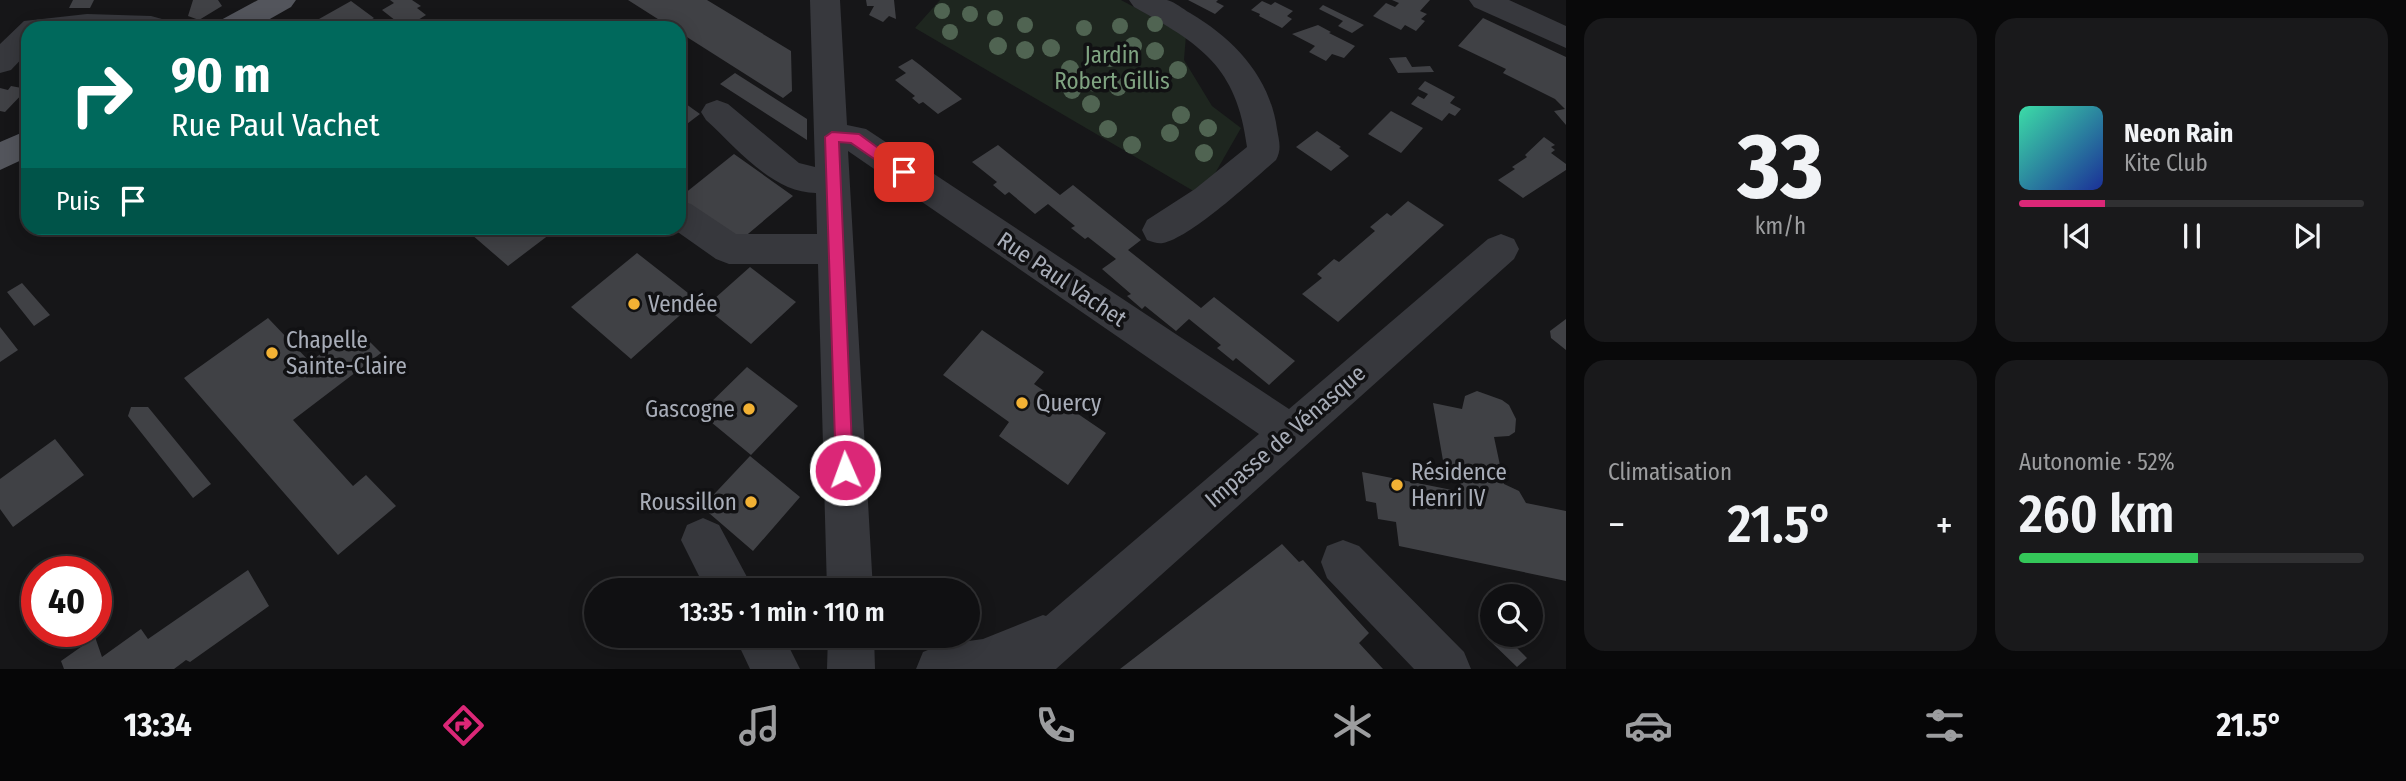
<!DOCTYPE html>
<html lang="fr">
<head>
<meta charset="utf-8">
<style>
	:root { --surface:#101012; --page:#19191b; --text:#f1f3f6; --muted:#9c9d9f; --line:#303032; --accent:#db2777 }
	body { margin:0; font-family:"Fira Sans Condensed",sans-serif; background:var(--page); color:var(--text); height:100vh; display:flex; flex-direction:column; font-size:26px; white-space:nowrap }
	* { box-sizing:border-box; margin:0 }
	p { font-size:23px; color:var(--muted) }
	.icon { flex:none; width:38px; height:38px; fill:none; stroke:currentColor; stroke-width:2; stroke-linecap:round; stroke-linejoin:round }
	.map { position:relative; flex:1; overflow:hidden }
	.sheet { display:flex; flex-direction:column; gap:18px; padding:18px; background:#09090a; width:840px }
	.sheet>* { flex:none }
	.hud { position:absolute; left:21px; top:21px; width:665px; height:214px; border-radius:21px; box-shadow:0 4px 18px #0003,0 0 0 2px var(--line); background:#00695c; color:#fff; overflow:hidden }
	.buttons { position:absolute; left:1480px; top:584px; display:grid; gap:14px }
	.buttons a { display:grid; place-items:center; width:63px; height:63px; border-radius:50%; background:var(--surface); box-shadow:0 4px 18px #0003,0 0 0 2px var(--line); font-size:35px }
	.speed { position:absolute; left:21px; top:556px; display:flex; gap:14px; font-size:35px; font-weight:700; text-align:center }
	.speed>* { display:grid; place-content:center; width:91px; height:91px; border-radius:50%; background:var(--surface); box-shadow:0 4px 18px #0003,0 0 0 2px var(--line); line-height:1 }
	.speed .limit { border:10px solid #d22; background:#fff; color:#111 }
	.pin { position:absolute; display:grid; place-items:center; width:60px; height:60px; color:#fff; margin:-30px; border-radius:14px; box-shadow:0 4px 10px #0006 }
	.me { position:absolute; width:77px; margin:-38px; rotate:358deg; stroke-linejoin:round; filter:drop-shadow(0 0 5px #0008) }
	.turn { display:flex; align-items:center; gap:24px; height:147px; padding:0 35px; font-size:32px }
	.turn .icon { width:91px; height:91px; stroke-width:2.5 }
	.turn b { display:block; font-size:49px; line-height:60px }
	.then { display:flex; align-items:center; height:66px; padding:0 35px; background:#0003; gap:14px; font-size:26px }
	.big { font-size:52px; font-weight:600; line-height:1.1 }
	.sheet .widget { flex:1; display:flex; flex-direction:column; justify-content:center; gap:10px; min-width:0; padding:0 24px; border-radius:21px; background:var(--page) }
	.sheet .dial { align-items:center; gap:0 }
	.dial b { font-size:91px; line-height:1 }
	.song { display:flex; align-items:center; gap:21px }
	.cover { width:84px; height:84px; border-radius:10px; background:linear-gradient(135deg,hsl(160 70% 55%),hsl(230 70% 35%)) }
	.played { height:7px; border-radius:4px; background:linear-gradient(90deg,var(--accent) 25%,var(--line) 25%) }
	.keys { display:flex; justify-content:space-around; direction:ltr }
	.heat { display:flex; justify-content:space-between; align-items:center; font-size:38px; direction:ltr }
	.charge { height:10px; border-radius:5px; background:linear-gradient(90deg,#34c759 52%,var(--line) 0) }
	.sheet .tiles { flex:1; display:grid; gap:18px; grid-template-columns:repeat(2,1fr) }
	.trip { position:absolute; left:584px; top:578px; width:396px; height:70px; border-radius:35px; background:var(--surface); box-shadow:0 4px 18px #0003,0 0 0 2px var(--line); font-weight:600; line-height:70px; text-align:center }
	.menu { display:flex; height:112px; justify-content:space-around; align-items:center; background:#060607; color:var(--muted) }
	.menu .icon { width:49px; height:49px }
	.menu .active { color:var(--accent) }
	.menu b { font-size:32px; color:var(--text) }
	main { display:flex; flex:1; min-height:0 }
	.map>svg:first-child { display:block }
	.green { fill:#1e261f }
	.building { fill:#404145 }
	.lines { fill:none; stroke-linecap:round; stroke-linejoin:round }
	.minor { fill:#37383d; fill-rule:evenodd }
	.major { fill:#53555c; fill-rule:evenodd }
	.tree { fill:#506452 }
	.route { fill:#db2777; stroke:#8e194d; stroke-width:2 }
	.poi-dot { fill:#f2b134; stroke:#111113; stroke-width:2.5 }
	.labels { text-anchor:middle; stroke-width:7; stroke-linejoin:round; paint-order:stroke }
	.park-label { font-size:23px; fill:#7fa381; stroke:#111113 }
	.street-label { font-size:23px; fill:#a8adb8; stroke:#111113 }
	.poi-label { font-size:23px; fill:#a8adb8; stroke:#111113; text-anchor:start }
</style>
</head>
<body>
<main>
<div class="map">
<svg width="1566" height="669" viewBox="0 0 1566 669">
	<rect width="100%" height="100%" fill="#161618"/>
	<!-- green -->
	<path class="green" d="M940,0H1121L1186,35L1184,60L1212,106L1241,128L1202,196L915,28Z"/>
	<!-- building -->
	<path class="building" d="M73,0H94L90,8H69Z
		M193,0H218L222,6L199,20L188,16Z
		M390,0H412L421,6L417,8L426,15L405,28L382,10L394,3Z
		M628,0H707L791,51L792,91L783,98L679,32V28H672Z
		M866,0H894L896,19L889,16L883,22L869,15L874,6H867Z
		M1188,0H1218L1216,2L1224,6L1215,14Z
		M1392,0H1430L1420,11L1427,14L1421,19L1425,21L1416,31L1405,25L1401,30L1373,16L1386,3L1395,7L1399,3Z
		M351,1L374,18L366,23L373,28H303Z
		M1262,1L1271,5L1275,2L1293,11L1287,16L1292,19L1282,28L1259,16L1260,14L1251,10Z
		M1323,5L1364,25L1352,33L1338,26L1343,21L1319,9Z
		M1483,18L1566,57V125L1554,111L1565,109L1555,99L1503,73L1506,69L1458,46Z
		M1318,25L1331,32L1329,33L1355,46L1344,58L1332,54L1326,61L1309,52L1315,46L1292,34Z
		M1406,57L1412,67L1430,66L1434,72L1398,73L1389,58Z
		M912,59L920,65L962,99L938,114L923,102L919,104L912,98L915,96L895,80L906,73L898,67Z
		M735,73L807,119V140L720,84Z
		M1425,81L1455,97L1450,103L1461,109L1455,116L1449,113L1442,121L1411,104L1418,96L1424,99L1428,94L1418,89Z
		M11,86L27,89L5,112L0,111V88L8,90Z
		M679,99L700,114L679,130Z
		M1391,111L1423,128L1401,153L1368,134Z
		M1317,131L1341,147L1339,148L1349,156L1331,171L1296,147Z
		M1544,137L1555,145L1551,147L1555,150L1551,153L1566,164V170L1523,198L1498,180L1515,169L1512,167L1527,157L1525,155Z
		M998,145L1060,195L1073,185L1141,240L1128,250L1201,308L1214,297L1295,361L1269,385L1236,358L1233,361L1217,348L1221,345L1189,319L1176,331L1145,306L1142,309L1127,296L1131,294L1102,269L1116,259L1088,237L1085,239L1071,228L1075,226L1048,204L1035,214L1009,192L1005,195L993,185L997,182L972,162Z
		M734,154L793,196L736,244L679,202V198Z
		M1408,201L1444,225L1338,322L1302,294L1322,278L1317,274L1334,259L1339,262L1375,231L1370,227L1387,213L1391,216Z
		M464,228H558L508,266Z
		M637,253L697,300L631,359L571,307Z
		M750,267L796,302L751,344L705,307Z
		M22,283L50,315L34,326L7,292Z
		M268,318L310,362L355,327L381,353L293,420L353,486L366,475L396,506L338,555L184,378Z
		M1566,319V350L1551,338L1550,331Z
		M0,327L18,350L0,362Z
		M982,330L1044,372L1034,384L1106,433L1068,485L999,436L1009,422L943,375Z
		M747,367L798,406L751,455L700,413Z
		M1477,391L1502,400L1509,405L1516,419L1515,432L1509,436L1494,437L1504,484L1519,491L1526,503L1566,511V581L1399,546L1396,522L1378,519L1376,503L1366,501L1362,472L1462,492L1459,475L1445,472L1433,403L1462,409L1465,396Z
		M131,407H148L211,484L193,498L128,416Z
		M55,439L84,475L13,527L0,509V479Z
		M750,456L800,497L753,551L702,507Z
		M1282,544L1299,562L1303,560L1369,633L1359,643L1383,669H1120Z
		M248,570L269,606L190,662L186,660L174,669H64L61,661L95,637L102,657L141,629L148,639Z
		M1491,635H1504L1527,658L1517,667L1487,638Z"/>
	<g class="lines">
		<!-- minor -->
		<path class="minor" d="M810,0H840L847,125L866,129L1289,409L1488,239L1501,234L1514,239L1519,249L1514,259L1056,669H916L923,652L940,645L983,639L1043,615L1046,616L1259,434L848,151L873,590H827L818,264H729L716,259L672,228H679V200L691,204L736,234H817L816,193C772,193 736,147 706,120L701,112L706,104L717,100L728,104L799,163L815,167Z
			M1129,0C1141,0 1156,0 1167,0C1175,2 1183,9 1190,13C1234,39 1270,77 1277,129C1279,141 1282,149 1276,160C1253,180 1190,238 1163,243C1158,244 1153,242 1147,240L1142,230L1147,220L1195,189L1247,147C1237,66 1200,44 1134,7Z
			M1469,0H1509L1566,26V48L1474,7Z
			M87,14L151,16L162,19L166,26L28,28V52L11,70L0,73V44L24,21Z
			M703,518L719,525L754,590H706L681,540L687,525Z
			M1343,540L1359,546L1464,652L1471,669H1414L1327,578L1321,562L1327,546Z
			M734,635H783L800,669H750Z
			M828,635H874L875,669H827Z"/>
		<!-- major -->
		<path class="major" d="M258,0H296L291,7L254,28H215L219,21Z
			M28,130V157L0,170V142Z"/>
	</g>
	<!-- trees -->
	<g class="tree">
		<circle cx="942" cy="11" r="8"/>
		<circle cx="970" cy="14" r="8"/>
		<circle cx="995" cy="18" r="8"/>
		<circle cx="1155" cy="24" r="8"/>
		<circle cx="1025" cy="25" r="8"/>
		<circle cx="1120" cy="26" r="8"/>
		<circle cx="1084" cy="28" r="8"/>
		<circle cx="950" cy="32" r="8"/>
		<circle cx="998" cy="46" r="9"/>
		<circle cx="1133" cy="46" r="9"/>
		<circle cx="1051" cy="48" r="9"/>
		<circle cx="1025" cy="50" r="9"/>
		<circle cx="1155" cy="51" r="9"/>
		<circle cx="1110" cy="58" r="9"/>
		<circle cx="1070" cy="69" r="9"/>
		<circle cx="1178" cy="70" r="9"/>
		<circle cx="1095" cy="83" r="9"/>
		<circle cx="1149" cy="83" r="9"/>
		<circle cx="1118" cy="87" r="9"/>
		<circle cx="1072" cy="90" r="9"/>
		<circle cx="1091" cy="104" r="9"/>
		<circle cx="1181" cy="115" r="9"/>
		<circle cx="1208" cy="128" r="9"/>
		<circle cx="1108" cy="129" r="9"/>
		<circle cx="1170" cy="133" r="9"/>
		<circle cx="1132" cy="145" r="9"/>
		<circle cx="1204" cy="153" r="9"/>
	</g>
	<!-- route -->
	<path class="route" d="M832,132L859,134L911,172L904,178L899,176L851,143L839,142L853,470L851,475L845,478L839,475L836,470L825,137Z"/>
	<!-- markers -->
	<g class="poi-dot">
		<circle cx="634" cy="304" r="7"/>
		<circle cx="272" cy="353" r="7"/>
		<circle cx="1022" cy="403" r="7"/>
		<circle cx="749" cy="409" r="7"/>
		<circle cx="1397" cy="485" r="7"/>
		<circle cx="751" cy="502" r="7"/>
	</g>
	<g class="labels">
		<!-- park labels -->
		<g class="park-label">
			<text x="1112" y="63">Jardin<tspan x="1112" dy="26">Robert Gillis</tspan></text>
		</g>
		<!-- street labels -->
		<g class="street-label">
			<text transform="translate(1062 279) rotate(34)" y="8">Rue Paul Vachet</text>
			<text transform="translate(1285 436) rotate(-41)" y="8">Impasse de Vénasque</text>
		</g>
		<!-- poi labels -->
		<g class="poi-label">
			<text x="648" y="312">Vendée</text>
			<text x="286" y="348">Chapelle<tspan x="286" dy="26">Sainte-Claire</tspan></text>
			<text x="1036" y="411">Quercy</text>
			<text x="735" y="417" text-anchor="end">Gascogne</text>
			<text x="1411" y="480">Résidence<tspan x="1411" dy="26">Henri IV</tspan></text>
			<text x="737" y="510" text-anchor="end">Roussillon</text>
		</g>
	</g>
</svg>
<div class="buttons">
<a><svg class="icon" aria-label="search" viewBox="0 0 24 24"><circle cx="10" cy="10" r="6"/><path d="M15 15l6 6"/></svg></a>
</div>
<div class="speed"><div class="limit">40</div></div>
<div class="pin" style="left:904px;top:172px;background:#d93025"><svg class="icon" aria-label="arrive" viewBox="0 0 24 24"><path d="M6 21V4h12l-3 4 3 4H6"/></svg></div>
<svg class="me" style="left:845px;top:470px" viewBox="-20 -20 40 40"><circle r="17" fill="#db2777" stroke="#fff" stroke-width="3"/><path d="M0-11L8 9 0 5-8 9z" fill="#fff"/></svg>
<div class="trip">13:35 · 1 min · 110 m</div>
<div class="hud">
<div class="turn"><svg class="icon" aria-label="right" viewBox="0 0 24 24"><path d="M7 20v-9h11M14 6l5 5-5 5"/></svg><div><b>90 m</b>Rue Paul Vachet</div></div>
<div class="then">Puis<svg class="icon" aria-label="arrive" viewBox="0 0 24 24"><path d="M6 21V4h12l-3 4 3 4H6"/></svg></div>
</div>
</div>
<section class="sheet">
<div class="tiles">
<div class="widget dial"><b>33</b><p>km/h</p></div>
<div class="widget">
<div class="song"><i class="cover"></i><div><b>Neon Rain</b><p>Kite Club</p></div></div>
<div class="played"></div>
<div class="keys"><svg class="icon" aria-label="previous" viewBox="0 0 24 24"><path d="M18 5L8 12l10 7zM5 5v14"/></svg><svg class="icon" aria-label="pause" viewBox="0 0 24 24"><path d="M8 5v14M16 5v14"/></svg><svg class="icon" aria-label="next" viewBox="0 0 24 24"><path d="M6 5l10 7-10 7zM19 5v14"/></svg></div>
</div>
<div class="widget"><p>Climatisation</p>
<div class="heat"><a>−</a><b class="big">21.5°</b><a>+</a></div>
</div>
<div class="widget"><p>Autonomie · 52%</p><b class="big">260 km</b><div class="charge"></div></div>
</div>
</section>
</main>
<nav class="menu">
<b>13:34</b>
<svg class="icon active" aria-label="directions" viewBox="0 0 24 24"><path d="M12 3l9 9-9 9-9-9zM9 14v-3h6M13 9l2 2-2 2"/></svg>
<svg class="icon" aria-label="music" viewBox="0 0 24 24"><path d="M9 18V5l10-2v13"/><circle cx="6" cy="18" r="3"/><circle cx="16" cy="16" r="3"/></svg>
<svg class="icon" aria-label="phone" viewBox="0 0 24 24"><path d="M5 4h4l2 5-3 2q2 4 5 5l2-3 5 2v4C11 20 4 13 5 4z"/></svg>
<svg class="icon" aria-label="climate" viewBox="0 0 24 24"><path d="M12 3v18M4 7l16 10M4 17L20 7"/></svg>
<svg class="icon" aria-label="car" viewBox="0 0 24 24"><path d="M5 17H2v-5l4-1 3-4h7l3 4 3 1v5h-3M9 17h6M6 11h13"/><circle cx="7" cy="17" r="2"/><circle cx="17" cy="17" r="2"/></svg>
<svg class="icon" aria-label="filters" viewBox="0 0 24 24"><path d="M4 7h16M4 17h16"/><circle cx="9" cy="7" r="2"/><circle cx="15" cy="17" r="2"/></svg>
<b>21.5°</b>
</nav>
</body>
</html>
